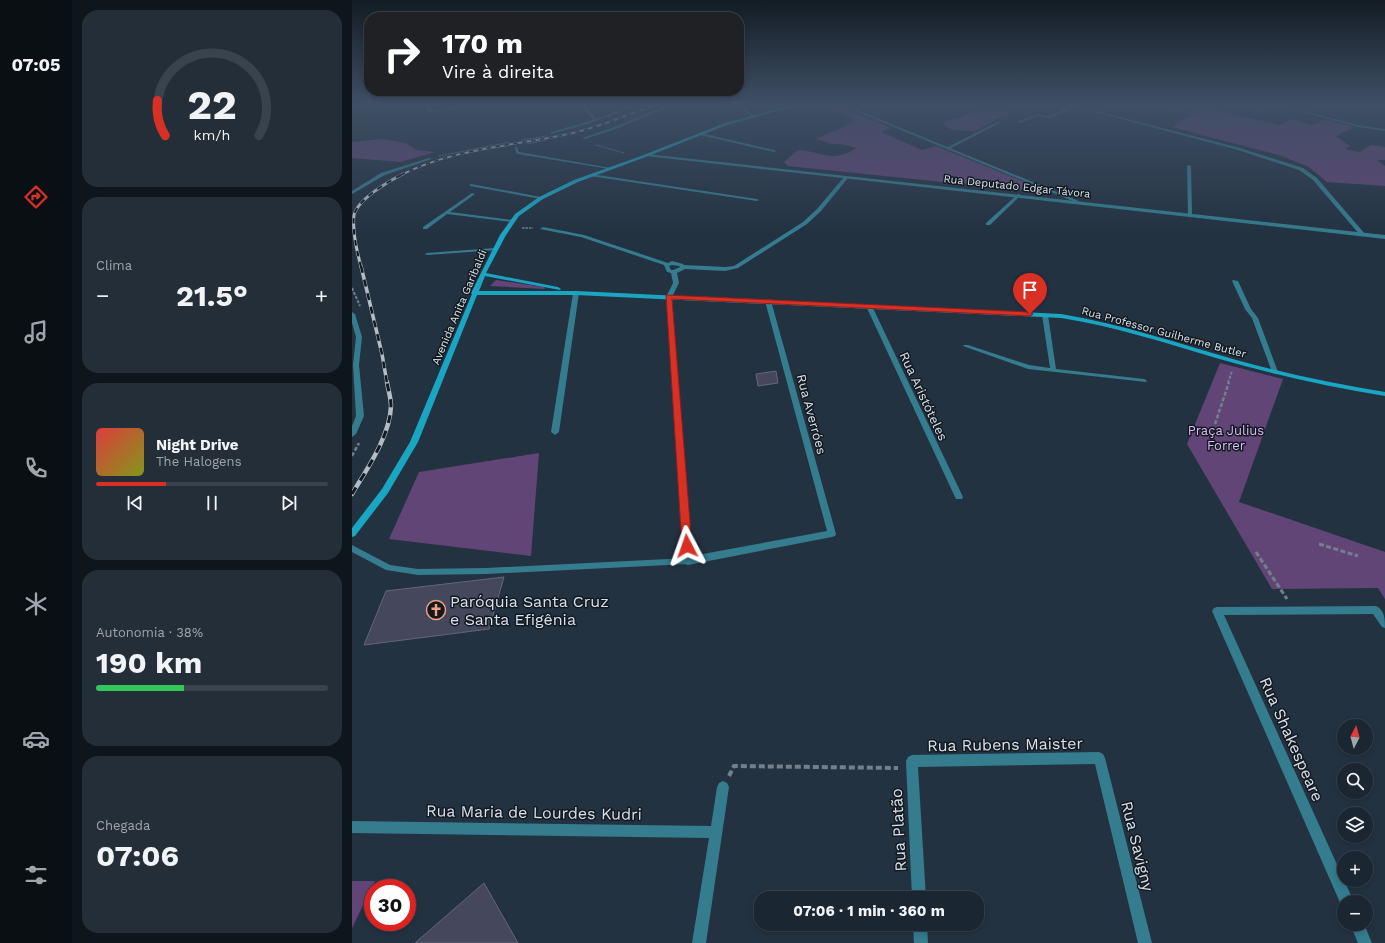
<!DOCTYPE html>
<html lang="pt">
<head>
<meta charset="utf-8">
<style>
	:root { --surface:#1a2631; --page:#232e39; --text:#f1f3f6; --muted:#9fa5ab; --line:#38434d; --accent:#d93025 }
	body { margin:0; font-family:"Work Sans",sans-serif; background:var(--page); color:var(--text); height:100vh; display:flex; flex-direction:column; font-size:15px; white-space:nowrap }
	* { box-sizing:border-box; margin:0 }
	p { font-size:13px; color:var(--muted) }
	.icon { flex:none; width:22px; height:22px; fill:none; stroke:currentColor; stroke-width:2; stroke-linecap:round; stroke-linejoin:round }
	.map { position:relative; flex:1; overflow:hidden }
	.side { display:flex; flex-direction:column; gap:10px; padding:10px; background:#0e151b; width:280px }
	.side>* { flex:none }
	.hud { position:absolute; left:12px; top:12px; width:380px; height:84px; border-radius:16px; box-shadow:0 2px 6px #0003,0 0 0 1px var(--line); background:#202124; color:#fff; overflow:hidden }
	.needle { width:26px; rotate:6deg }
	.controls { position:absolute; left:985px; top:719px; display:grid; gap:8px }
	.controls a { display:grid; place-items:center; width:36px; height:36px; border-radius:50%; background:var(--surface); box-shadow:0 2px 6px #0003,0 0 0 1px var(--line); font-size:20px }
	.speed { position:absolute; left:12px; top:879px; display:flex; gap:8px; font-size:20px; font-weight:700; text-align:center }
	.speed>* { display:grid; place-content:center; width:52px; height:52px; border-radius:50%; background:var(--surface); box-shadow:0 2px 6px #0003,0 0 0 1px var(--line); line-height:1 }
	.speed .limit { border:6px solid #d22; background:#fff; color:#111 }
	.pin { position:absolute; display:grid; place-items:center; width:34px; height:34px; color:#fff; margin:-41px -17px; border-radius:50% 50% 50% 0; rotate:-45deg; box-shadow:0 0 4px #0007 }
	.pin .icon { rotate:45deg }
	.me { position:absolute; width:44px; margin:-22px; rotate:356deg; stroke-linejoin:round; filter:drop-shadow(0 0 3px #0008) }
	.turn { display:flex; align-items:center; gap:14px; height:84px; padding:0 12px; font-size:18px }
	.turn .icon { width:52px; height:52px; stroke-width:2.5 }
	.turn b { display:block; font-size:28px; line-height:34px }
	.big { font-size:30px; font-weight:700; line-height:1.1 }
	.side .widget { flex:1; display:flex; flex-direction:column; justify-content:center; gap:6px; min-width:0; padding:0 14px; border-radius:16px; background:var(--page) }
	.side .dial { align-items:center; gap:0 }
	.dial svg { height:104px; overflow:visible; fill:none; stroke:var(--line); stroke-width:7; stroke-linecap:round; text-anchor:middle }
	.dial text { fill:var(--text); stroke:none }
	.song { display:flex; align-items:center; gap:12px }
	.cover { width:48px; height:48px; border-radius:6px; background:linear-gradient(135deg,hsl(0 70% 55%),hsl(70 70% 35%)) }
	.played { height:4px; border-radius:2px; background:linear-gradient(90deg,var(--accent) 30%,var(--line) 30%) }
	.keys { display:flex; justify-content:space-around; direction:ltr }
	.heat { display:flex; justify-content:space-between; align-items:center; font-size:22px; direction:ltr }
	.charge { height:6px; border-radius:3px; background:linear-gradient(90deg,#34c759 38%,var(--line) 0) }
	.trip { position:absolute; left:402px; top:891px; width:230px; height:40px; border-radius:16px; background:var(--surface); box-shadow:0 2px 6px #0003,0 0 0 1px var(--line); font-weight:700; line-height:40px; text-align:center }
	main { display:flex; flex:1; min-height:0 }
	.dock { display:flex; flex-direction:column; width:72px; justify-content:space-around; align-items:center; background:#0a0f14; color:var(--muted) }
	.dock .icon { width:28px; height:28px }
	.dock .selected { color:var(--accent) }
	.dock b { font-size:18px; color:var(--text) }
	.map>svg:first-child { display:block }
	.green { fill:#624577 }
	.building { fill:#45485c; stroke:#63667b }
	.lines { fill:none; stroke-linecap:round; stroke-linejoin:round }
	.path-far5 { stroke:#73808c; stroke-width:1; stroke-dasharray:2 1; stroke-linecap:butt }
	.path-far4 { stroke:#73808c; stroke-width:1.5; stroke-dasharray:2.5 1; stroke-linecap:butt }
	.path-far3 { stroke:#73808c; stroke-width:2; stroke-dasharray:3 1.5; stroke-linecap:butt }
	.path-far2 { stroke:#73808c; stroke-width:2.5; stroke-dasharray:4 2; stroke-linecap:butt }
	.path-far1 { stroke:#73808c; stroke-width:3; stroke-dasharray:5 2.5; stroke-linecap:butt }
	.path { stroke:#73808c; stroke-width:4; stroke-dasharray:6 3; stroke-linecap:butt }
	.service { fill:#347c8e; fill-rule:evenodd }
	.minor { fill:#347c8e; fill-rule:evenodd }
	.tertiary { fill:#347c8e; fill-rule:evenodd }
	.secondary { fill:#1aa6c2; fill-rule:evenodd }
	.rail-far3-casing { stroke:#b3bdc8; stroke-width:2 }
	.rail-far2-casing { stroke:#b3bdc8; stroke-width:3 }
	.rail-far1-casing { stroke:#b3bdc8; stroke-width:3.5 }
	.rail-casing { stroke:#b3bdc8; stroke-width:4.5 }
	.rail-far3 { stroke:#121920; stroke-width:1.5; stroke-dasharray:4.5; stroke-linecap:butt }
	.rail-far2 { stroke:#121920; stroke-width:2; stroke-dasharray:5.5; stroke-linecap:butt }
	.rail-far1 { stroke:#121920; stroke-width:2.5; stroke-dasharray:7; stroke-linecap:butt }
	.rail { stroke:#121920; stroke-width:3; stroke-dasharray:8; stroke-linecap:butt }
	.route { fill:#d93025; stroke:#8d1f18 }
	.labels { text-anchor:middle; stroke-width:3; stroke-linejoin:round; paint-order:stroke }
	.far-street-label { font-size:11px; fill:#d8e1eb; stroke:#121920 }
	.street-label { font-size:13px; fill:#d8e1eb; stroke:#121920 }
	.park-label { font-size:13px; fill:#dbbbf3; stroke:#121920 }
	.near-poi-label { font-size:16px; fill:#d8e1eb; stroke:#121920; text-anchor:start }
	.near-street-label { font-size:16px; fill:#d8e1eb; stroke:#121920 }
</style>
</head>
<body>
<main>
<nav class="dock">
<b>07:05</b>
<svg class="icon selected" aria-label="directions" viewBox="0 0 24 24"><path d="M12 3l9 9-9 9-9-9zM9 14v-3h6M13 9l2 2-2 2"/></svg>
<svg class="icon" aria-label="music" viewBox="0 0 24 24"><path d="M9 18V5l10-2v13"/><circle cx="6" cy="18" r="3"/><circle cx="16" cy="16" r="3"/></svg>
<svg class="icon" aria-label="phone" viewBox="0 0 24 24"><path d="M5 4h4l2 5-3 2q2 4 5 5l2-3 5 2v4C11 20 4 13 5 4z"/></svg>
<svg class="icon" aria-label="climate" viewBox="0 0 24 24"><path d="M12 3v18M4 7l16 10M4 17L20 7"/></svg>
<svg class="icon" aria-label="car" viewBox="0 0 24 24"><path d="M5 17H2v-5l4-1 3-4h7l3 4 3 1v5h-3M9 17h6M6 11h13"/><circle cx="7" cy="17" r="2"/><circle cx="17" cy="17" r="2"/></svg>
<svg class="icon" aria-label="filters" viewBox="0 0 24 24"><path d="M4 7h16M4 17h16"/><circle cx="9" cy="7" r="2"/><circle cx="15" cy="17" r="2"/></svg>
</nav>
<section class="side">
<div class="widget dial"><svg viewBox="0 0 100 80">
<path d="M14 69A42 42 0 1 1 86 69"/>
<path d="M14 69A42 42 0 0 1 8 42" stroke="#d93025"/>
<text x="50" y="56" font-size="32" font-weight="700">22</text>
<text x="50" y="72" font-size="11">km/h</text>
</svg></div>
<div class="widget"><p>Clima</p>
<div class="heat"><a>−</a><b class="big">21.5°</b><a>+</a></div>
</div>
<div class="widget">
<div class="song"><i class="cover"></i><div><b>Night Drive</b><p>The Halogens</p></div></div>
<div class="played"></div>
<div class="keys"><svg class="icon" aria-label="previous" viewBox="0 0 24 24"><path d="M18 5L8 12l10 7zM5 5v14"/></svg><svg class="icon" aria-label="pause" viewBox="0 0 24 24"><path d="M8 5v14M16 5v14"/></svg><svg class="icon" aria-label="next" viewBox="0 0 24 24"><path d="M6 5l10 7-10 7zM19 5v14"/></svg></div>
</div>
<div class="widget"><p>Autonomia · 38%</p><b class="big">190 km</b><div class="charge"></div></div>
<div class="widget"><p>Chegada</p><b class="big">07:06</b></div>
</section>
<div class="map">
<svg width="1033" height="943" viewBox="0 0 1033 943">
	<rect width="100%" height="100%" fill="#233241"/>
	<!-- green -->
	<path class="green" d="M477,102L539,128L529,132L570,150L584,146L680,185L669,190L436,166L432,162L446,150C470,151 481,164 504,148L489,144H480L464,139C478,132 491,128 504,120L480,110L474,104Z
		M604,102H630L638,104L628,108L614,104L604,108L597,107L596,105Z
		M798,102H910L925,106L912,112L886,106L865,111L928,125L939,119L960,125L973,120L1002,127L984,136L998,146L993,149L1008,152L1019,145L1033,147V160H1025L1033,166V186L975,182L957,167L927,155L820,127L844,112C836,107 833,111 825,112C819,113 800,107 793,104Z
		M641,108L653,111L658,115L642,119L640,122L622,131L600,130L591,124L597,120L608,118L624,110L634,111Z
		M31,139L53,143L65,150L83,152L48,162L0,158V142Z
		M144,280L192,287L193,289L138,286Z
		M868,363L931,379L887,502L1033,552V599L1026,588L920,589L835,444Z
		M187,453L179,556L37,539L67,472Z
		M0,881H23L0,928Z"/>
	<!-- building -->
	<path class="building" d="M424,371L426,383L406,386L404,374Z
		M152,577L137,629L12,645L34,591Z
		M132,883L166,943H63Z"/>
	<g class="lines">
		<!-- path-far5 -->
		<path class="path-far5" d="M169,140L194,136
			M175,144L194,140
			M244,145L272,153
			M87,156L158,142"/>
		<!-- path-far4 -->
		<path class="path-far4" d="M170,228H181"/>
		<!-- path-far3 -->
		<path class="path-far3" d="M0,288L8,306
			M876,383L880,371"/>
		<!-- path-far2 -->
		<path class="path-far2" d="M863,424L877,382
			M0,456L7,443"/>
		<!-- path-far1 -->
		<path class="path-far1" d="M967,544L1006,556
			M904,552L935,599"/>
		<!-- path -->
		<path class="path" d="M377,776L382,766L546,768"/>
		<!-- service -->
		<path class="service" d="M724,105L727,106L697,118L685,116L668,123L665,122L685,114L696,116Z
			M645,122L648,123L597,149L594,148Z
			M349,133L422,150L424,151L422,152L348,135Z
			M163,147H165L167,152L259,168L257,169L166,154L164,153Z
			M837,165L839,166L840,214L838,215L836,214L835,166Z
			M239,174L405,199L407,200L405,201L238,176V174Z
			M119,184L189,197L191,198L189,199L118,186L117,185Z
			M120,193L123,194L98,212L160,220L162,221L160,222L95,214L75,229H71V227Z
			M666,194L669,195L638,225H634V223Z
			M143,248L145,249V250L75,255L73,254L75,253Z
			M693,313L696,315L704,369L792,379L794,380L795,381L794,382L676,369L611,346L612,345H616L677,365L698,368L690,315Z
			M0,545L38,565L66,569L134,568L336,558L339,559L340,561L339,563L336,564L134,574L66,575L34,570L0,552Z"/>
		<!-- minor -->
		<path class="minor" d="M73,102H77L79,111L139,102H147L78,113L76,112Z
			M226,102H230L244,119L290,102H295L233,125L199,134V132L241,120Z
			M323,102H328L264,129L233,139L230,138L262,127Z
			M481,102H486L727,201L723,202Z
			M705,102H710L888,148L951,168L965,178L1013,234L1008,235L961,180L947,170L886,150Z
			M912,102H917L1006,125L1033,129V131L1006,127Z
			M77,158L80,159L33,175L0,194V191L29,173Z
			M492,177L496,178L469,211L455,224L386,268L373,271L333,269L325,273L327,283L320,297L340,556L475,531L413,301L416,299L419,301L484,534L483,536L480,537L336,565L333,564L331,561L314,297L321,283L319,273L315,272L312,265L229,237L188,229L191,227L232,235L316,263L320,261L331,264L332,265L373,267L382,266L451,222L465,209ZM320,265L327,266L328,267L321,270H319L317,266Z
			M881,280L886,281L899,309L906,318L926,372L925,373L923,374L920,372L900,318L893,309L880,281Z
			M224,291L227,293L207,432L203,435L199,432L221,293Z
			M517,304L520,306L611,497L610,499H604L603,497L514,306Z
			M0,312L3,314L10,337L7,365L12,416L4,434L0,437V426L4,416L1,365L4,337L0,323Z
			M1024,606C1033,610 1033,620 1033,628L1030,627L1021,614L872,615L1002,902H992V907H990L860,611L862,608L865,607Z
			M747,752L751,754L753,758L800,943H786L743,764L566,767L574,898H560L554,761L556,757L560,755Z
			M371,781L375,783L377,787L354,943H340L357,838L0,833V821L359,826L365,787L367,783Z
			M561,924H575L576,943H562Z
			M998,924H1012L1020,943H1006Z"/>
		<!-- tertiary -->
		<path class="tertiary" d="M379,102H383L403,116L400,117Z
			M295,154L941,225L1033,235V239L294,156Z"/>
		<!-- secondary -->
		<path class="secondary" d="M452,102H457L375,125L291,158L226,182L191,199L167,216L154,235L134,273L206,287L209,289L208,290L133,276L127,291H224L709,314C770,324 828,344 888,361C936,374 984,384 1033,392V396C976,387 920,374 864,358C813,343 762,326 709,318L224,295H125L66,442L36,493L3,536L0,537V528L30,489L58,442L120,294L119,293L148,235L163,214L187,197L222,180L289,156L373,123Z"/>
		<!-- rail-far3 casing -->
		<g class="rail-far3-casing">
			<path id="rail-far3" d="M49,175C102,148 163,146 221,133C251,126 281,113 310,102"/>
		</g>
		<!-- rail-far2 casing -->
		<g class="rail-far2-casing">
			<path id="rail-far2" d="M9,267C5,251 0,231 2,215C6,199 37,181 51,174"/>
		</g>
		<!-- rail-far1 casing -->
		<g class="rail-far1-casing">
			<path id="rail-far1" d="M9,266L30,354L35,383"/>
		</g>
		<!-- rail casing -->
		<g class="rail-casing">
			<path id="rail" d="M0,494C15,469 38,436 39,406C39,398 36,389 35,382"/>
		</g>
		<!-- rail-far3 -->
		<use href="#rail-far3" class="rail-far3"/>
		<!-- rail-far2 -->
		<use href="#rail-far2" class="rail-far2"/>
		<!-- rail-far1 -->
		<use href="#rail-far1" class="rail-far1"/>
		<!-- rail -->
		<use href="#rail" class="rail"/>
	</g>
	<!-- sky -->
	<linearGradient id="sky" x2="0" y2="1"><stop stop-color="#131c24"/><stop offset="0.44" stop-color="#3f4f65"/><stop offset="1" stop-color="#3f4f65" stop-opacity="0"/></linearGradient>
	<rect width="1033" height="234" fill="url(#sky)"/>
	<!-- route -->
	<path class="route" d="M314,295L678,312L681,314L678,316L320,299L340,546L338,549H331L330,546Z"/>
	<!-- icons -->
	<defs>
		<g id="church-ring" transform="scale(1)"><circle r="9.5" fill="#121920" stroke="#f2a07f" stroke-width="1.5"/><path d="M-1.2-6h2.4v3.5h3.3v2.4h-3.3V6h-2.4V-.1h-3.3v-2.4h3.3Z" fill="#f2a07f"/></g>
	</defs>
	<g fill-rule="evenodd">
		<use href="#church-ring" x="84" y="610"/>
	</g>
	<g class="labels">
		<!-- far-street labels -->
		<g class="far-street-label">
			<text transform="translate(665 186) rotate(6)" y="4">Rua Deputado Edgar Távora</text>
			<text transform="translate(107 307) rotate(-67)" y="4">Avenida Anita Garibaldi</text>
			<text transform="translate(812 332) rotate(15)" y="4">Rua Professor Guilherme Butler</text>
		</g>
		<!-- street labels -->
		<g class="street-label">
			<text transform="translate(572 396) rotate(65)" y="5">Rua Aristóteles</text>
			<text transform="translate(460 414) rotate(75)" y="5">Rua Averróes</text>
		</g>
		<!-- park labels -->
		<g class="park-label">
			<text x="874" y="435">Praça Julius<tspan x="874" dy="15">Forrer</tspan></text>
		</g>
		<!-- near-poi labels -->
		<g class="near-poi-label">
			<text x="98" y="607">Paróquia Santa Cruz<tspan x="98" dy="18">e Santa Efigênia</tspan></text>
		</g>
		<!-- near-street labels -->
		<g class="near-street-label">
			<text transform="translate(940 739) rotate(66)" y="6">Rua Shakespeare</text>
			<text transform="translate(653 744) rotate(-1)" y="6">Rua Rubens Maister</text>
			<text transform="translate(182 812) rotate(1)" y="6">Rua Maria de Lourdes Kudri</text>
			<text transform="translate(546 830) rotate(-93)" y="6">Rua Platão</text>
			<text transform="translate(786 846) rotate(76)" y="6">Rua Savigny</text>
		</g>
	</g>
</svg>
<div class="controls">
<a><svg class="needle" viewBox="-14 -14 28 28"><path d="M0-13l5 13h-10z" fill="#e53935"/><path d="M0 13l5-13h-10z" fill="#9fa5ab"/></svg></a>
<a><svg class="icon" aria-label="search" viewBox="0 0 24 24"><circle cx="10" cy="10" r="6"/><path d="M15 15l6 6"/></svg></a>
<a><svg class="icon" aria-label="layers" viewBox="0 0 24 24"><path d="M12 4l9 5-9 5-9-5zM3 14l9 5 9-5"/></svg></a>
<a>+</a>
<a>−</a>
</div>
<div class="speed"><div class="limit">30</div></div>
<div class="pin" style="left:678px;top:314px;background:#d93025"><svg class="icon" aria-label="arrive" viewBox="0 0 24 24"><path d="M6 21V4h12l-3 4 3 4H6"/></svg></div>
<svg class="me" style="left:335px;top:546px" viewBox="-20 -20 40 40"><path d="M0-17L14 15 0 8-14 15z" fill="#d93025" stroke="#fff" stroke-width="4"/></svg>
<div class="trip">07:06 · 1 min · 360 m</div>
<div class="hud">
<div class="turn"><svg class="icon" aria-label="right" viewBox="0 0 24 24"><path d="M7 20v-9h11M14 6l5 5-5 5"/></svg><div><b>170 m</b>Vire à direita</div></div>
</div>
</div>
</main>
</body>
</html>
